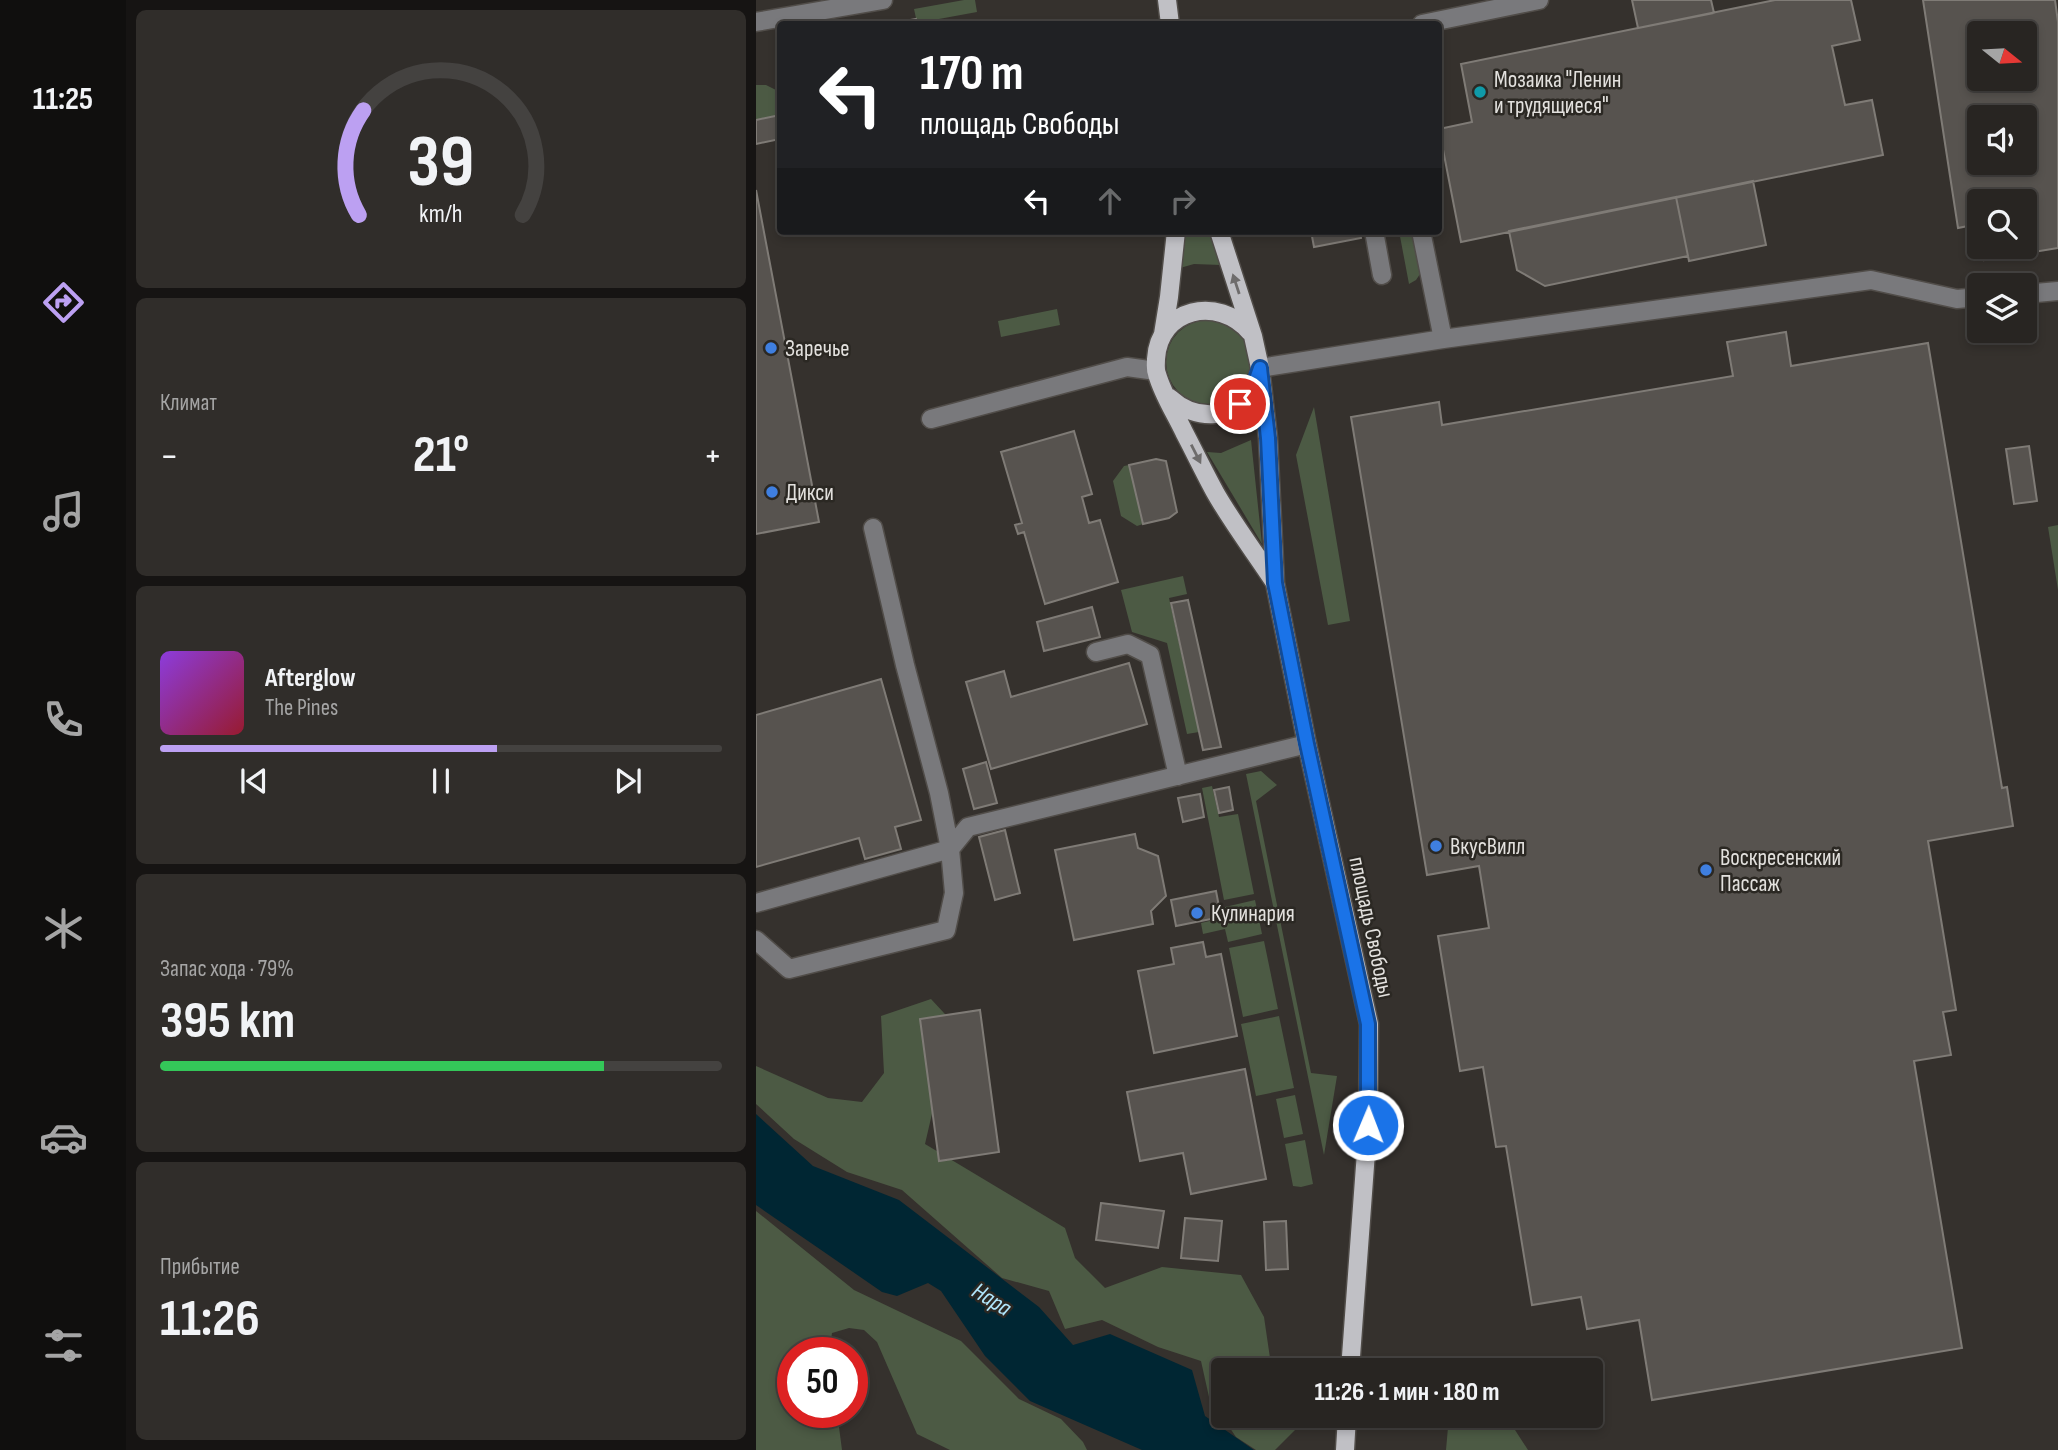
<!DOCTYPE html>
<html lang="ru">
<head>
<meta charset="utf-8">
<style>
	:root { --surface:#282522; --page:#302d2a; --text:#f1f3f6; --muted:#a5a5a5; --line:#444240; --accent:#bca0f2 }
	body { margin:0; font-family:"Sofia Sans Condensed",sans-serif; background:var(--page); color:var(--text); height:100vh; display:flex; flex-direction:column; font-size:26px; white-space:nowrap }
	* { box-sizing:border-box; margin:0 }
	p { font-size:23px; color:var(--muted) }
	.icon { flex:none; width:38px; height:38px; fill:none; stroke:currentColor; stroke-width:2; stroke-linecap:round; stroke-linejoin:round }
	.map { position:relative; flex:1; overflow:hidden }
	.drawer { display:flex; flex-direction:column; gap:10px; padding:10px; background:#161413; width:630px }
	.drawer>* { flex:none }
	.banner { position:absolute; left:21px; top:21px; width:665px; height:214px; border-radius:7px; box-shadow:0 4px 10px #0003,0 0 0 2px var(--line); background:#202124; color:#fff; overflow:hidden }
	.needle { width:46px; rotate:108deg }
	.fabs { position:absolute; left:1211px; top:21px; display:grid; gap:14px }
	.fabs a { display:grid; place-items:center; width:70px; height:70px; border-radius:7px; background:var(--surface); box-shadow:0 4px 10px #0003,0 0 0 2px var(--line); font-size:35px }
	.speed { position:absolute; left:21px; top:1337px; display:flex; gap:14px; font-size:35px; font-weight:700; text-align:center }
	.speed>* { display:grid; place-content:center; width:91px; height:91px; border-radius:50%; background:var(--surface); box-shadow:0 4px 10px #0003,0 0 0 2px var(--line); line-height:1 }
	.speed .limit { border:10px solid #d22; background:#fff; color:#111 }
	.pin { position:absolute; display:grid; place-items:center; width:60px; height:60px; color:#fff; margin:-30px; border:4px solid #fff; border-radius:50%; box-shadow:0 2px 7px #0007 }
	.me { position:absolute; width:77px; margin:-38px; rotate:1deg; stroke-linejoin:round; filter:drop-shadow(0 0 5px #0008) }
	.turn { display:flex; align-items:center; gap:24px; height:147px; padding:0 28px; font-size:32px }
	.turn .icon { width:91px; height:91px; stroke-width:2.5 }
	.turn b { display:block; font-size:49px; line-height:60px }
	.lanes { display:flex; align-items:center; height:66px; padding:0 28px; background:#0003; justify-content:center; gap:35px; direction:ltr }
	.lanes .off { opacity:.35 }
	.big { font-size:52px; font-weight:700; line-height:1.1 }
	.drawer .widget { flex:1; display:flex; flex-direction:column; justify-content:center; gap:10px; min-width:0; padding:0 24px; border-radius:10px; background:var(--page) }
	.drawer .dial { align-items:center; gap:0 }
	.dial svg { height:182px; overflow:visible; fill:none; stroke:var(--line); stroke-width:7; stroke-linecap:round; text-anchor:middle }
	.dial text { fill:var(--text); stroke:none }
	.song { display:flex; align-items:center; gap:21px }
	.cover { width:84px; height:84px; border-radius:10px; background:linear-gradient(135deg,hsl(270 70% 55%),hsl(350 70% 35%)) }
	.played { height:7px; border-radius:4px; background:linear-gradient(90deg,var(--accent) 60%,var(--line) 60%) }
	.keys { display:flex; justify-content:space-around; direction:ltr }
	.heat { display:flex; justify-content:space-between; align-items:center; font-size:38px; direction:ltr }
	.charge { height:10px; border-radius:5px; background:linear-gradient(90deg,#34c759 79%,var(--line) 0) }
	.trip { position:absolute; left:455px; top:1358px; width:392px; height:70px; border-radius:7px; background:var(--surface); box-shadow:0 4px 10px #0003,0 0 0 2px var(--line); font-weight:700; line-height:70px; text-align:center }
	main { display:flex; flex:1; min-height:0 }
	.menu { display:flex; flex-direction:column; width:126px; justify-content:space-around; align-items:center; background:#100f0e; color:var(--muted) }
	.menu .icon { width:49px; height:49px }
	.menu .current { color:var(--accent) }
	.menu b { font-size:32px; color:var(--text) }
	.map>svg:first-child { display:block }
	.green { fill:#4c5a44 }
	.water { fill:#002633 }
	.building { fill:#57534f; stroke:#7f7b76; stroke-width:2; fill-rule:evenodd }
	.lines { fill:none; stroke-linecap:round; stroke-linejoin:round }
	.minor-casing { stroke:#514d49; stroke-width:21 }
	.major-casing { stroke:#514d49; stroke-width:21 }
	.minor { stroke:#79797c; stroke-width:18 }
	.major { stroke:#c0c0c5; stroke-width:18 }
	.oneway { fill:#6e6c6c }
	.route-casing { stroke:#114b97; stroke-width:18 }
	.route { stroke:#1a73e8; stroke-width:12 }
	.culture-dot { fill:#0f9aa8; stroke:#2b2823; stroke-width:2.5 }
	.shop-dot { fill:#3f7fe0; stroke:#2b2823; stroke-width:2.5 }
	.labels { text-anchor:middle; stroke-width:5; stroke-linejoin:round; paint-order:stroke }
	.poi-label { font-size:23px; fill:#e3e1de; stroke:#2b2823; text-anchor:start }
	.street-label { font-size:23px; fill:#e3e1de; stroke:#2b2823 }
	.water-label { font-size:24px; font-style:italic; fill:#b0e6fc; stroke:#2b2823 }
</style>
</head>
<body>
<main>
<nav class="menu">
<b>11:25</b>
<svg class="icon current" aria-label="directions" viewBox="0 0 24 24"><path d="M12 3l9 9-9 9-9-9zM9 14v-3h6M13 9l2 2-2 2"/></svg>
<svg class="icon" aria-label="music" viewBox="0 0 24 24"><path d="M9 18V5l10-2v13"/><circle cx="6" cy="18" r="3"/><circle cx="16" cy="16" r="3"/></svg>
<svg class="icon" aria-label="phone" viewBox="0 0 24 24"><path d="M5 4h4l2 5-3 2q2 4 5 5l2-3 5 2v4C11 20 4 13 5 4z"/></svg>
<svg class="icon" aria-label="climate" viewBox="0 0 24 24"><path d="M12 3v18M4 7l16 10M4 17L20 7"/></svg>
<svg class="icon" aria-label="car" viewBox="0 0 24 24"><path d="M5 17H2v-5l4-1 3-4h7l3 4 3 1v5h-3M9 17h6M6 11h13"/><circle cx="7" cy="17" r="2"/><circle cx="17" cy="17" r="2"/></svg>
<svg class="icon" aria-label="filters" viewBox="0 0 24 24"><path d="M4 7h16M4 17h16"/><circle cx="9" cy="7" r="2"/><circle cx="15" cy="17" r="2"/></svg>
</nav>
<section class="drawer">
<div class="widget dial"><svg viewBox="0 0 100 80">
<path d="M14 69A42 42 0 1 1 86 69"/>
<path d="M14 69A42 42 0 0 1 16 23" stroke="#bca0f2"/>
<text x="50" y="56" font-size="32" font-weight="700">39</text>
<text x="50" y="72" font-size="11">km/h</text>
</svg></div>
<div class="widget"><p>Климат</p>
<div class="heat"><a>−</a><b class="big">21°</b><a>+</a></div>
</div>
<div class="widget">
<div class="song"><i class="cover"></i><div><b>Afterglow</b><p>The Pines</p></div></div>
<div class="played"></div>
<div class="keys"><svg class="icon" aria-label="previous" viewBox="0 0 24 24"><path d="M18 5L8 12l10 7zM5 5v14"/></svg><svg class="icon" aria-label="pause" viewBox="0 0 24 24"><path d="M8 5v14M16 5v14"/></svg><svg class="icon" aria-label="next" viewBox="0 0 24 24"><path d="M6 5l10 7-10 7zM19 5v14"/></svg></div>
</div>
<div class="widget"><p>Запас хода · 79%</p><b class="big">395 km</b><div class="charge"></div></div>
<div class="widget"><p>Прибытие</p><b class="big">11:26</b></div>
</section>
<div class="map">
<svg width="1302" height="1450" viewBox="0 0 1302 1450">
	<rect width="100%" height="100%" fill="#35312d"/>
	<!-- green -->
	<path class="green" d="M208,0H219L221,12L161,23L158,9Z
		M0,85H10L24,92V127H0Z
		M428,231H454L465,265L438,264L424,268Z
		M643,231H656L664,274L660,280L653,284Z
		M301,309L304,325L245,337L242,321Z
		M410 362a42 42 0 1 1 84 0a42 42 0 1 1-84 0Z
		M558,407L594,621L572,625L540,455Z
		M495,440L506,544L451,452L465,453Z
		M373,465L387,524L381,526L365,516L357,481L368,466Z
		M1302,525V590L1292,527Z
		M427,576L431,594L413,598L443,732L431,734L411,643L376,632L365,590Z
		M505,771L521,785L500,801L555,1073L581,1076L568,1155L490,774Z
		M456,786L463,817L482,814L498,894L468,900L446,788Z
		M499,900L506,934L472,942L469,929L447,934L445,923L471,917L469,907Z
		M508,941L522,1009L487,1017L473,948Z
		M175,999L201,1027L184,1079L169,1144L309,1228L319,1258L349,1288L406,1267L485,1275L508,1317L514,1358L525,1370H467V1416H538L539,1430L519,1450H500L480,1437L453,1397L445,1361L402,1347L346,1320L309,1329L293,1291L246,1278L146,1190L91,1172L38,1139L0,1104V1066L72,1098L106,1102L128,1073L125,1016Z
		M523,1016L538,1088L500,1096L485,1024Z
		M539,1095L547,1134L528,1138L520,1099Z
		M549,1140L557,1184L545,1187L537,1186L529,1144Z
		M0,1211L98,1290L205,1341L263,1399L305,1419L327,1442L331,1450H194L161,1434L121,1342L108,1330L93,1328L76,1333L73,1353H37V1412H81L86,1450H0Z
		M704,1358L711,1361L719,1370H696L697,1361Z
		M693,1416H750L772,1450H690Z"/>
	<!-- water -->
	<path class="water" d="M0,1114L57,1166L143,1200L283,1307L317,1345L354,1334L436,1370L449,1416L498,1450H386L274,1401L229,1356L185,1291L172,1283L141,1296L126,1292L0,1205Z"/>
	<!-- building -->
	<path class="building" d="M876,0H955L958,13L882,28Z
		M1019,0H1095L1104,40L1076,46L1089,105L1116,100L1127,155L705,242L683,129L716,122L705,64Z
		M1167,0H1299L1302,22V248L1228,260L1226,247H1269V201H1223V229L1222,224L1202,228ZM1223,33H1269V79H1223ZM1223,117H1269V163H1223Z
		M160,19L161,24H133Z
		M24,115V139L0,144V120Z
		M997,181L1010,245L933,261L920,197Z
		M0,190L63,522L0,534Z
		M920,197L932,256L789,286L761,270L753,231Z
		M555,231H604L605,238L558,247Z
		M1030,332L1035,366L1172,343L1246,788L1251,787L1257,826L1172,841L1200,1010L1187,1012L1195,1055L1158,1061L1206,1348L896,1400L883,1320L831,1329L825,1297L776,1305L750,1146L740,1147L727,1067L704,1071L682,936L733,928L723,866L671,875L595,417L683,402L686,425L977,376L971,342Z
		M318,431L336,494L326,497L333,523L344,520L362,582L289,604L268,532L262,534L259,525L266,523L245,452Z
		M1273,446L1281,501L1258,504L1250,449Z
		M400,459L410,461L421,512L413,518L387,524L373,465Z
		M432,600L465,747L447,750L415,603Z
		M336,607L344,637L288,651L281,622Z
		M373,663L391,724L235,769L210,682L248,671L255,697Z
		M125,679L165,820L139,827L145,849L109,859L103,838L0,867V715Z
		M230,762L241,803L218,809L207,769Z
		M473,787L477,810L463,813L458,790Z
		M444,794L448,817L427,822L422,798Z
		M249,830L264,893L239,900L223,837Z
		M379,834L382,848L402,856L410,896L395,911L397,924L318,940L299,850Z
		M460,891L465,917L420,926L415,900Z
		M447,942L450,957L465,954L481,1036L398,1053L382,971L418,964L415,948Z
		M224,1010L243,1152L183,1161L164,1019Z
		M489,1069L510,1179L435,1194L427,1153L384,1161L371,1092Z
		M345,1203L408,1211L402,1248L340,1240Z
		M429,1218L466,1221L462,1261L425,1258Z
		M530,1221L532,1269L510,1270L508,1222Z"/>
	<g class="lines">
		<!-- minor casing -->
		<g class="minor-casing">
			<path id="minor" d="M0,22L127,0
				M666,24L783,0
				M618,231L626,275
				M665,231L687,339
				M1269,294L1302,291
				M504,368L687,339L1115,280L1201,299L1223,297
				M175,419L371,367L400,371
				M340,652L372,644L394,655L422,776
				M0,903L194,849L212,827L551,744
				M0,940L33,969L190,930L198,893L194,849L183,793L149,665L117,528"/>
		</g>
		<!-- major casing -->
		<g class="major-casing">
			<path id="major" d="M411,0L414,24
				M463,231L497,336L504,368L512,438L519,583L551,744L613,1024L612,1125L594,1370
				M494,332C462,295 403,308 400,359C400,364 399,369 401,374C407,395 419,413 428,432C439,453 449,474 460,494C478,525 500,554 519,583
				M407,334L413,297L420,231
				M414,398C439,421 480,421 498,388C500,383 501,377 503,372
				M589,1450L591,1416"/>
		</g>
		<!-- minor -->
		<use href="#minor" class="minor"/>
		<!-- major -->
		<use href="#major" class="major"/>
	</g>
	<!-- one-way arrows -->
	<defs><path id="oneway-solid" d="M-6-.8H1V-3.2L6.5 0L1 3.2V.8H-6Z" transform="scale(1.75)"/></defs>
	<g class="oneway">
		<use href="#oneway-solid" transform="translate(480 284) rotate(-108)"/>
		<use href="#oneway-solid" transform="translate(440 454) rotate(63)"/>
	</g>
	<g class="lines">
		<!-- route casing -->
		<g class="route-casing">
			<path id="route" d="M484,404L497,388L504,368L512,438L519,583L551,744L612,1024V1125"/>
		</g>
		<!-- route -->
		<use href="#route" class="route"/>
	</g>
	<!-- markers -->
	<circle class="culture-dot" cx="724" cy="92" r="7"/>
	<g class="shop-dot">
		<circle cx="15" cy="348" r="7"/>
		<circle cx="16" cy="492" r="7"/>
		<circle cx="680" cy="846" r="7"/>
		<circle cx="950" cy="870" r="7"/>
		<circle cx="441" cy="913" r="7"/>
	</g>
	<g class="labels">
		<!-- poi labels -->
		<g class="poi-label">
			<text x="738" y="87">Мозаика "Ленин<tspan x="738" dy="26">и трудящиеся"</tspan></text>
			<text x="29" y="356">Заречье</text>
			<text x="30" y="500">Дикси</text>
			<text x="694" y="854">ВкусВилл</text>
			<text x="964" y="865">Воскресенский<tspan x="964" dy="26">Пассаж</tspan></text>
			<text x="455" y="921">Кулинария</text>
		</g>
		<!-- street labels -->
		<g class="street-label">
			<text transform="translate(616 927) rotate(78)" y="8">площадь Свободы</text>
		</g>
		<!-- water labels -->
		<g class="water-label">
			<text transform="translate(236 1299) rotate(32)" y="8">Нара</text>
		</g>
	</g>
</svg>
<div class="fabs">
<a><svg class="needle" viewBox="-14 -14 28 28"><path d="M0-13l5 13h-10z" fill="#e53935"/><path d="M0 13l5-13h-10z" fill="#a5a5a5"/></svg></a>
<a><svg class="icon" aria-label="sound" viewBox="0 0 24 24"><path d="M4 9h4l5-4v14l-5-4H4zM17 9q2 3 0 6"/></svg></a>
<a><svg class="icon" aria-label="search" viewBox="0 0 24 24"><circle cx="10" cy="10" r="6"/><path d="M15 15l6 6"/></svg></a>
<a><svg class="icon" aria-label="layers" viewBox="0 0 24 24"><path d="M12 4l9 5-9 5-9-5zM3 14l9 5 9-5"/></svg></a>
</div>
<div class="speed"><div class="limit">50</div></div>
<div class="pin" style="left:484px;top:404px;background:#d93025"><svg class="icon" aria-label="arrive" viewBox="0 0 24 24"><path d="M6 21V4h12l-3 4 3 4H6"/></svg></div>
<svg class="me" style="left:612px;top:1125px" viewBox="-20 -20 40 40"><circle r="17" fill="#1a73e8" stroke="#fff" stroke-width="3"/><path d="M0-11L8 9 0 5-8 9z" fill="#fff"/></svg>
<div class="trip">11:26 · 1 мин · 180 m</div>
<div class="banner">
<div class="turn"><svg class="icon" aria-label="left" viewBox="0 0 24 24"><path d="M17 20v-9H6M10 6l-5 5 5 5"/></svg><div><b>170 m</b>площадь Свободы</div></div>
<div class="lanes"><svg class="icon" aria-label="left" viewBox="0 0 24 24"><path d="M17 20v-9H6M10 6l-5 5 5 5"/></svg><svg class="icon off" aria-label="ahead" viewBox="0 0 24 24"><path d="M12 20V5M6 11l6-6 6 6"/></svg><svg class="icon off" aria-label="right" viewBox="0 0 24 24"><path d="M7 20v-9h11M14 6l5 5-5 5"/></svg></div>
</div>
</div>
</main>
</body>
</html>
